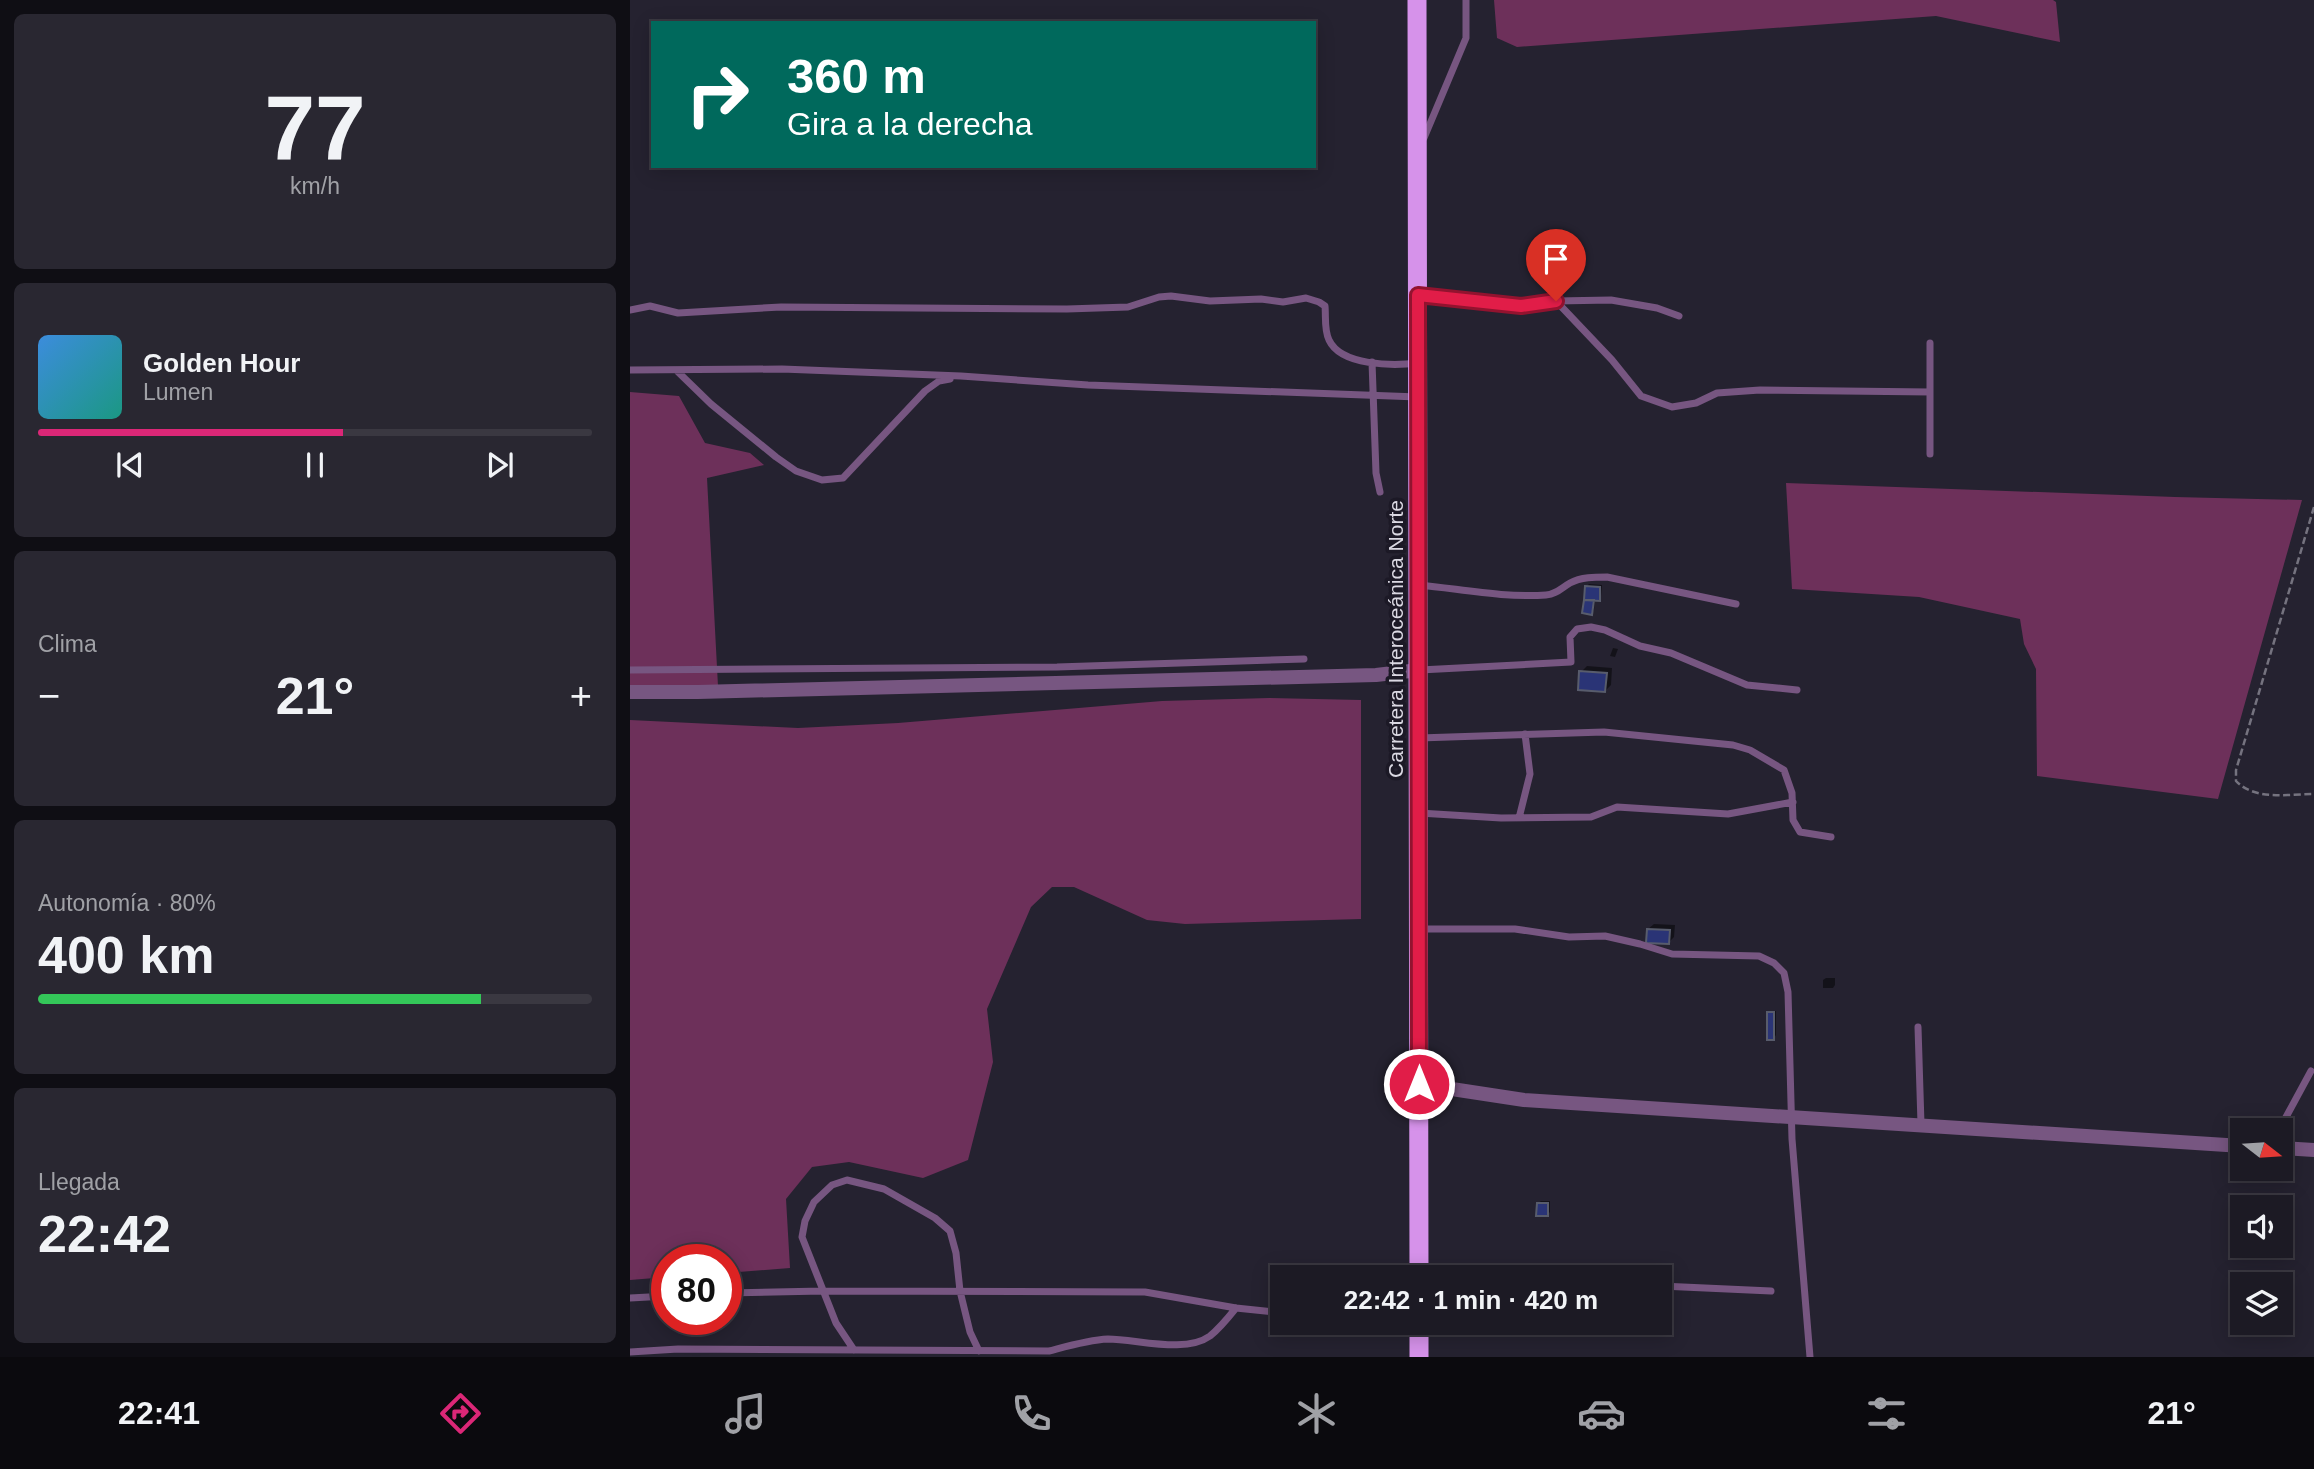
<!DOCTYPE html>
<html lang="es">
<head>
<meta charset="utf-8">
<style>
	:root { --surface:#1c1a24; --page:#292731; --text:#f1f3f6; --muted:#a0a1a6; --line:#3a3841; --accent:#db2777 }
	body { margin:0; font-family:Helvetica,sans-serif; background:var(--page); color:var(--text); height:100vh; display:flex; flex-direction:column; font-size:26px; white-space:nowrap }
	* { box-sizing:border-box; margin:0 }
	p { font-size:23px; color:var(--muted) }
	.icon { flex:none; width:38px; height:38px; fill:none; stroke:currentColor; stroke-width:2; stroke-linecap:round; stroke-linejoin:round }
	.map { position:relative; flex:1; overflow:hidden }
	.details { display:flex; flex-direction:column; gap:14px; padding:14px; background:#0f0e14; width:630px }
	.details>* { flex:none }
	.top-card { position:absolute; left:21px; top:21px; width:665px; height:147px; border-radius:0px; box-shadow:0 4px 18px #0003,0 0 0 2px var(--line); background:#00695c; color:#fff; overflow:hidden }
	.needle { width:46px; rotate:107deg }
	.tools { position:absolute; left:1600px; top:1118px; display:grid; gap:14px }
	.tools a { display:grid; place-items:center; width:63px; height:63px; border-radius:0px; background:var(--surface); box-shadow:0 4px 18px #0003,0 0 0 2px var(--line); font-size:35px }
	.speed { position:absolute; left:21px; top:1244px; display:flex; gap:14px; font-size:35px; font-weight:700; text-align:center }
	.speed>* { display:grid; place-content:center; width:91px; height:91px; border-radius:50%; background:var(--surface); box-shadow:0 4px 18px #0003,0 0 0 2px var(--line); line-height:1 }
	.speed .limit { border:10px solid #d22; background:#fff; color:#111 }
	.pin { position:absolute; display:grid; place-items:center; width:60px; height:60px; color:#fff; margin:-72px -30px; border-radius:50% 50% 50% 0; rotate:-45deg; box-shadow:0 0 7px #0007 }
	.pin .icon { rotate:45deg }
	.me { position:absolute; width:77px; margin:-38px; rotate:0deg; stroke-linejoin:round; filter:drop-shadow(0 0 5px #0008) }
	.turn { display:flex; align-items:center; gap:24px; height:147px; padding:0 21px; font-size:32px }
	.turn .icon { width:91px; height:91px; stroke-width:2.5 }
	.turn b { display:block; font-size:49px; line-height:60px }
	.big { font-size:52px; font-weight:700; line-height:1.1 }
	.details .card { flex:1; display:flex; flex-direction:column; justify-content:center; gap:10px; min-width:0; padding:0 24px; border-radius:10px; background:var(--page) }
	.details .dial { align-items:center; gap:0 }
	.dial b { font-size:91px; line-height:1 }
	.song { display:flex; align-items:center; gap:21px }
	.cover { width:84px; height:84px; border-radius:10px; background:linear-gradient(135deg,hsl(210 70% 55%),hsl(170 70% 35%)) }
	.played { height:7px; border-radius:4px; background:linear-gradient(90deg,var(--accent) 55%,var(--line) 55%) }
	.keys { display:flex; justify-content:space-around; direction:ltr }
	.heat { display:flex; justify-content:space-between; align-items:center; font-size:38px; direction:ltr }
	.charge { height:10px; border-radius:5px; background:linear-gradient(90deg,#34c759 80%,var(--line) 0) }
	.trip { position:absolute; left:640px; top:1265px; width:402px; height:70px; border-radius:0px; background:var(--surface); box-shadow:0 4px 18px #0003,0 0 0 2px var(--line); font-weight:700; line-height:70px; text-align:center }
	.menu { display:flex; height:112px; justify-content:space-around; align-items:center; background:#0b0a0e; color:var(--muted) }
	.menu .icon { width:49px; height:49px }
	.menu .active { color:var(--accent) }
	.menu b { font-size:32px; color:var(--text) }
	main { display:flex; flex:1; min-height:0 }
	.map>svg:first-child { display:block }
	.green { fill:#6d305a }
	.shadow { fill:#0007 }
	.building { fill:#2a3476; stroke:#585c6c; stroke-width:2 }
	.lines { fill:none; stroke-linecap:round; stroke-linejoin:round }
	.path { stroke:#75737f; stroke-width:2.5; stroke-dasharray:7 3.5; stroke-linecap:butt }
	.service { stroke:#775681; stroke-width:7 }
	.minor { stroke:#775681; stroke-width:14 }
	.trunk { stroke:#d692ea; stroke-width:19 }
	.route-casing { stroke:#92132f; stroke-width:18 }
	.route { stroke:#e11d48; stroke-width:12 }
	.labels { text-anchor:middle; stroke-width:7; stroke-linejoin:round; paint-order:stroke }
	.street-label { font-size:21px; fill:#dbd9e3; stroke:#1c1926 }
</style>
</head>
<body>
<main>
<section class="details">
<div class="card dial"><b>77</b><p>km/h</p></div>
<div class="card">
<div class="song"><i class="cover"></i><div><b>Golden Hour</b><p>Lumen</p></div></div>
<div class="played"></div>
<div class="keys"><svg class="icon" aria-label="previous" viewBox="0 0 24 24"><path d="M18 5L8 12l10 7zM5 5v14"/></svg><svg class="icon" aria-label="pause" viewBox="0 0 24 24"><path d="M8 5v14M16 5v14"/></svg><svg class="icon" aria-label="next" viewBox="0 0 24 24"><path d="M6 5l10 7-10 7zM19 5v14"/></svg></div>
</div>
<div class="card"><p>Clima</p>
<div class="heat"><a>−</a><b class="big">21°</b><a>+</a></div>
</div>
<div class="card"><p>Autonomía · 80%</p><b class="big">400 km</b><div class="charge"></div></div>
<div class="card"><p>Llegada</p><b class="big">22:42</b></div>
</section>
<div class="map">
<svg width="1684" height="1357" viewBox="0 0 1684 1357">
	<rect width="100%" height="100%" fill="#252230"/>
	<!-- green -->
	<path class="green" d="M864,0H1423L1426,2L1430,42L1306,16L887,47L867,38Z
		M0,392L49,396L75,443L120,453L134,465L77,478L88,686L0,685Z
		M1156,483L1545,497L1672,500L1588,799L1407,776L1406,669L1394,644L1390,619L1289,597L1162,589Z
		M639,698L731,700V919L555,924L517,920L444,887H422L401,907L357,1009L363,1062L338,1160L293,1178L219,1162L182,1167L156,1199L160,1268L96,1273V1260H37V1277L0,1280V720L168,728L268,723L532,701Z"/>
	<!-- shadow -->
	<path class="shadow" d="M959,584L972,585L971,596L965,599L964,610L962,613L956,587Z
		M983,648L988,649L985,657L980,656Z
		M957,666L982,668L981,685L975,691L951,672Z
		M1024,924L1045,925L1044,937L1038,943L1018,929Z
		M1196,978H1205V985L1203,988H1193V980Z
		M1141,1011H1146V1035L1144,1038L1138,1013Z
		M911,1201H920V1212L917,1215L908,1203Z"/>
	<!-- building -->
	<path class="building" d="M955,586L970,587V601L954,600Z
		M954,600H964L962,615L952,613Z
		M949,671L977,673L975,692L948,690Z
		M1017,929L1040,930L1039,944L1016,943Z
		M1137,1012H1144V1040H1137Z
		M907,1203H918V1216H906Z"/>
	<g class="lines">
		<!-- path -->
		<path class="path" d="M1684,507L1606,770V781C1625,801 1658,794 1684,794"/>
		<!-- service -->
		<path class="service" d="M794,138L836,38V0
			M789,295L891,306L926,301L981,300L1027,308L1049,316
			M926,301L982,360L1011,396L1042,407L1066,403L1087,393L1130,390L1300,392
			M0,310L20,306L48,313L151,307L437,309L498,307L529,297L541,296L580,301L631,299L653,302L676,298L689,302L695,306C696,317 694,330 699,340C711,366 763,366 788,363
			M742,362L746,473L750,492
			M0,370L152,369L331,376L458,385L788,397
			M46,370L81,404L146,457L166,471L192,480L213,478L295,391L309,381L320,379
			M1300,454V343
			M789,585C831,589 874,598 916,595C927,594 931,588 940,583C951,577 965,577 977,577L1106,604
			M0,670L427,667L674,659
			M790,670L941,662L940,637L947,629L961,627L975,630L1010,646L1041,653L1117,685L1167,690
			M789,738L974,732L1103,745L1120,750L1154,770L1162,793L1163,820L1170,832L1201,837
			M789,813L871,818L961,817L987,807L1098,814L1163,802
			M889,818L900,774L895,734
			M789,929H885L939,937L975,936L1010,944L1042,954L1129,956L1144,963L1154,973L1158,992L1162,1139L1180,1357
			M1288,1027L1291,1124
			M1649,1130L1681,1071
			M790,1277L808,1278
			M1031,1286L1141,1291
			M96,1293L193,1291L515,1292L606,1308L653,1313
			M0,1298L37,1296
			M224,1350L206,1323L172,1237L175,1221L184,1202L202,1185L217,1180L254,1189L305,1218L320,1231L326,1253L330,1291L340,1332L349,1351
			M0,1352L48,1349L419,1351C438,1346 458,1340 478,1339C507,1339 555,1354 580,1336C590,1328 598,1318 606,1308"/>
		<!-- minor -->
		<path class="minor" d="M0,692H68L746,675L789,670
			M789,1084L894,1100L1612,1146
			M1650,1148L1684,1150"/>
		<!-- trunk -->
		<path class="trunk" d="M787,0L789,1278
			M789,1323V1357"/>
	</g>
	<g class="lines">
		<!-- route casing -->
		<g class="route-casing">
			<path id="route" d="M789,1084L788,295L891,306L926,301"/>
		</g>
		<!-- route -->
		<use href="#route" class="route"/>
	</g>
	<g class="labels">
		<!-- street labels -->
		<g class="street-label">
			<text transform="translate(766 639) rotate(-90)" y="7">Carretera Interoceánica Norte</text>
		</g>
	</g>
</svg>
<div class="tools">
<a><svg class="needle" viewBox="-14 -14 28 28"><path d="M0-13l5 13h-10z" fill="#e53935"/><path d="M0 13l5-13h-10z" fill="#a0a1a6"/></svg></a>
<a><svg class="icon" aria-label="sound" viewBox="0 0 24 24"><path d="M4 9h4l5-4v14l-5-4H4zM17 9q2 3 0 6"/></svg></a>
<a><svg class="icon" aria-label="layers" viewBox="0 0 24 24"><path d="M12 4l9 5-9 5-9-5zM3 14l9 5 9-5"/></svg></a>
</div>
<div class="speed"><div class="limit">80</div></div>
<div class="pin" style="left:926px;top:301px;background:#d93025"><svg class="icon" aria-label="arrive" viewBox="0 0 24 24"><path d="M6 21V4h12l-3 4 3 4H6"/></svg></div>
<svg class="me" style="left:789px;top:1084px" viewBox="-20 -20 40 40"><circle r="17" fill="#e11d48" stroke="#fff" stroke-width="3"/><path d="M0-11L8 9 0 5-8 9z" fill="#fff"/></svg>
<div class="trip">22:42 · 1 min · 420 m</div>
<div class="top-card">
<div class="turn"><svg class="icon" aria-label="right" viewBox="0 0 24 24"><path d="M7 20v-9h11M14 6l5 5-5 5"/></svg><div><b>360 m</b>Gira a la derecha</div></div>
</div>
</div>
</main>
<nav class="menu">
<b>22:41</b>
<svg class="icon active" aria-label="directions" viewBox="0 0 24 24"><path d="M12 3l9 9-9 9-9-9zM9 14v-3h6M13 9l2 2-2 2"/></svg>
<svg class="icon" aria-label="music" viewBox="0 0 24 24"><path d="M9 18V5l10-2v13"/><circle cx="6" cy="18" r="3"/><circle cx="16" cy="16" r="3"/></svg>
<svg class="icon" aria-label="phone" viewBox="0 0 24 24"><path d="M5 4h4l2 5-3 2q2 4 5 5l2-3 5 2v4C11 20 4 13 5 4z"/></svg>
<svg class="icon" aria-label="climate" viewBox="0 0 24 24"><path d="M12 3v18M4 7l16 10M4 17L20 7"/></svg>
<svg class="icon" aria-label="car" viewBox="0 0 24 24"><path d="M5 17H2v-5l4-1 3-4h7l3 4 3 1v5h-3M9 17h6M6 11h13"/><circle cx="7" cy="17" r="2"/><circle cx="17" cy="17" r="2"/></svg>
<svg class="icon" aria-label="filters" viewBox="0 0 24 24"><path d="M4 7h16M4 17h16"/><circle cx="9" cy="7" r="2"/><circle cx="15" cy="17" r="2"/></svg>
<b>21°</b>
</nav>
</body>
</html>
